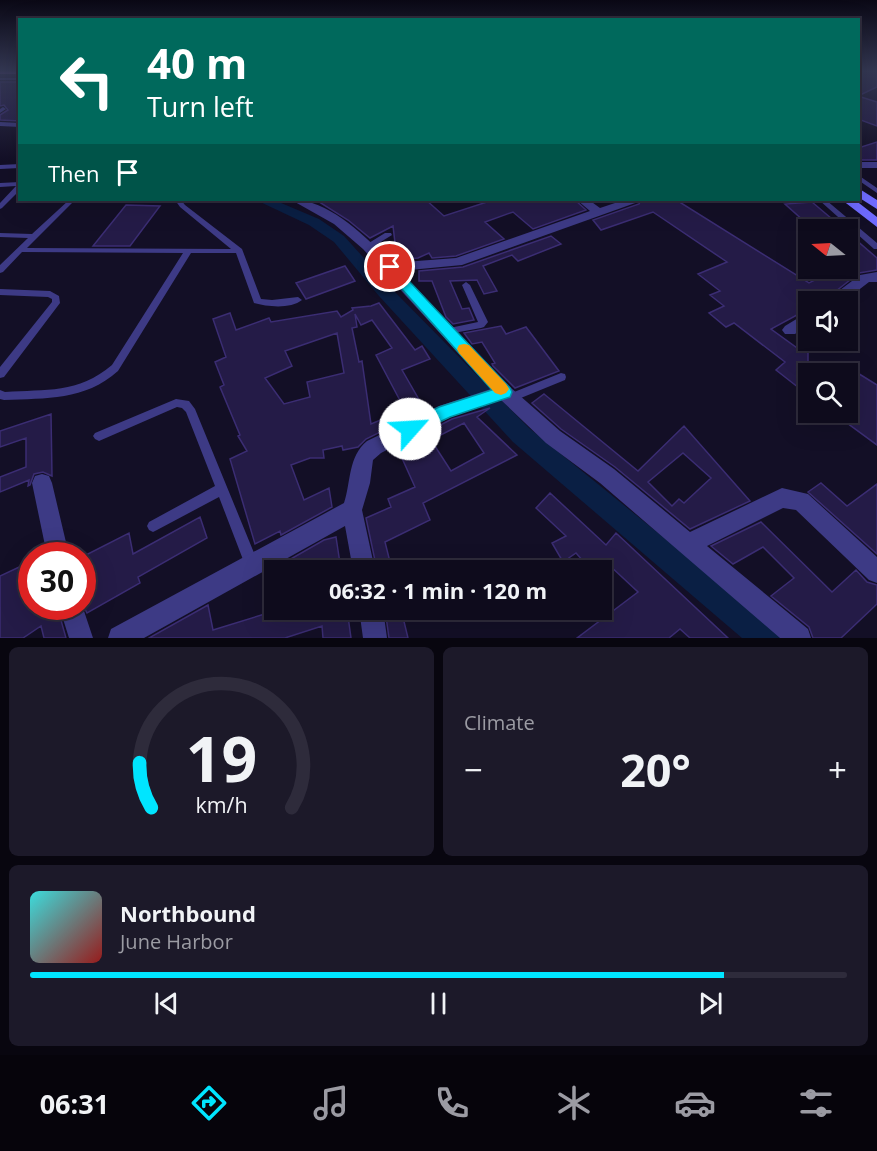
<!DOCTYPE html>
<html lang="en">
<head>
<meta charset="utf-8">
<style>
	:root { --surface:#0e0b1c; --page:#1c1929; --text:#f1f3f6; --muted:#9b9ba3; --line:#2e2b3b; --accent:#00e5ff }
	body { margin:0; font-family:"Open Sans",sans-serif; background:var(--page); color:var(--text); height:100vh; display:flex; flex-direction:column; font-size:22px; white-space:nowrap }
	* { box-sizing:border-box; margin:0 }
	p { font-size:20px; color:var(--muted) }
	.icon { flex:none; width:33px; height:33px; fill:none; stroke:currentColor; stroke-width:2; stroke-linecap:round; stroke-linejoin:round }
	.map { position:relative; height:638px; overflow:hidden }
	.sheet { display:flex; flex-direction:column; gap:9px; padding:9px; background:#08060f; flex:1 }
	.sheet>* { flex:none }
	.hud { position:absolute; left:18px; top:18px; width:842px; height:183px; border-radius:0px; box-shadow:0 6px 24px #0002,0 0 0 2px var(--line); background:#00695c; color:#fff; overflow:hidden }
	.needle { width:39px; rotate:288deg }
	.tools { position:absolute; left:798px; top:219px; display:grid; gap:12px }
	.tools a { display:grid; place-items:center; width:60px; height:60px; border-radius:0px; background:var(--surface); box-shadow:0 6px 24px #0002,0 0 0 2px var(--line); font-size:30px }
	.speed { position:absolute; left:18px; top:542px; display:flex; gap:12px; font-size:30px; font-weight:700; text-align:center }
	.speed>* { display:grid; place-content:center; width:78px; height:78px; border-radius:50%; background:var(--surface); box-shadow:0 6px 24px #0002,0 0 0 2px var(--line); line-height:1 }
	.speed .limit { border:9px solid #d22; background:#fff; color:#111 }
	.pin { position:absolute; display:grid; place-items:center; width:51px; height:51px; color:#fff; margin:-26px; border:3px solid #fff; border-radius:50%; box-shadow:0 2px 6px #0007 }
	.me { position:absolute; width:66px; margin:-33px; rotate:64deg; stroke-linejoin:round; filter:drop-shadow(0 0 4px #0008) }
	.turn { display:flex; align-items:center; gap:21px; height:126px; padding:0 30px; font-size:27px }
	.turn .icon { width:78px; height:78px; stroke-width:2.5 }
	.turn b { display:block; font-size:42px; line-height:51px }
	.then { display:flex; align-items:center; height:57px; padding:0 30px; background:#0003; gap:12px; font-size:22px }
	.big { font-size:45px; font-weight:700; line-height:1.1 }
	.sheet .card { flex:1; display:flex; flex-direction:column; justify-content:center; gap:9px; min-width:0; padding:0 21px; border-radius:9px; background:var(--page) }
	.sheet .dial { align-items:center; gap:0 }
	.dial svg { height:156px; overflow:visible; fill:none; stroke:var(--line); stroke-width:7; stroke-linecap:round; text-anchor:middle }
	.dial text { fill:var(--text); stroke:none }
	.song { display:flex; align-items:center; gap:18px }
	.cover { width:72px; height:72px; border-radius:9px; background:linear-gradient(135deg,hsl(180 70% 55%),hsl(0 70% 35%)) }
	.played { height:6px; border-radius:3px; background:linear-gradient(90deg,var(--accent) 85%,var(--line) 85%) }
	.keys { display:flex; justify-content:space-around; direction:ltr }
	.heat { display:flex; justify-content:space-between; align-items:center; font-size:33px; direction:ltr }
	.sheet .tiles { flex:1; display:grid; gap:9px; grid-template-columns:1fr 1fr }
	.card:last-child { grid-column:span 2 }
	.trip { position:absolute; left:264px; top:560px; width:348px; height:60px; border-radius:0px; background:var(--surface); box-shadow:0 6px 24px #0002,0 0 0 2px var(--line); font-weight:700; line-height:60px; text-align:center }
	.tabs { display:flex; height:96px; justify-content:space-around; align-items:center; background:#06040b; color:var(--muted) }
	.tabs .icon { width:42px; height:42px }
	.tabs .current { color:var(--accent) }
	.tabs b { font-size:27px; color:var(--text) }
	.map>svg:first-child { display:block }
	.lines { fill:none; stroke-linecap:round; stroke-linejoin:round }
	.canal { fill:#0a1f44; fill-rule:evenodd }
	.building { fill:#241b47; stroke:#3b2d73; stroke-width:1.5; fill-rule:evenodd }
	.lane { fill:#3d3a85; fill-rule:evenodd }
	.street { fill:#3d3a85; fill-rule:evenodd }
	.secondary { fill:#6f6bff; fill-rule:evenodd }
	.primary { fill:#c25bff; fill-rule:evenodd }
	.route { fill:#00e5ff; stroke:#0095a6; stroke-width:1.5 }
	.slow { fill:#f59e0b }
</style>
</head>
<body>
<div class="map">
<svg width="877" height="638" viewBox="0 0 877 638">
	<rect width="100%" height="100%" fill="#130f26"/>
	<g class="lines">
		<!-- canal -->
		<path class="canal" d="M256,200H274L319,219L344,236L391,288L529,428L775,628L780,638H742L513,442L379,296L334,242L309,225Z"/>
	</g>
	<!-- building -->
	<path class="building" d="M858,71H877V87L858,96Z
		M0,82H20V121L0,120V115L8,110L4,105L0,106Z
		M858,96L877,102V126L858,119Z
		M877,142V160H858V148Z
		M316,200H426L444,216L493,200H575L586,210L533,229L513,212L485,222L504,239L456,256L432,258L429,253L418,258L397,260L393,226L370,238L348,220Z
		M641,200H683L681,203L809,283L833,271L848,280V233L877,258V270L859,273L822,302H808V309L771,329L800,350L808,342V395L776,370L785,362L734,323L726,327L709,313L724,306L710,295L720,291L698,274L727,262L653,212L601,230L593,220L639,204Z
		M812,202L845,230H814L785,204Z
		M126,205L160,206L130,246H93Z
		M551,236L561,244L518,261L512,255L483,266L497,291L484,294L477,280L450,281L462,309L469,308L474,320L453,324L446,317L432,281H419V271L463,267Z
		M345,266L355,281L306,299L296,283Z
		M379,303L415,350L422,346L430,359L402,370L425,410L366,439L358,447L343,450L342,446L323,450L324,458H310L291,465L304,500L329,488L332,507L281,535L280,531L255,544L230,459L247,451L238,436L240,435L220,387L224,385L215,362L226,357L213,319L230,313L236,330L269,318L271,322L337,311L341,317L353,310L352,308L371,306ZM355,314L361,325L372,320L392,348L376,355L405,410L371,424L362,361L359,362L352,328L357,327ZM337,333L344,373L307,382L310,397L284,404L265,378L292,366L285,351Z
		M501,326L506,334L526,327L559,371L515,388L493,366L492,364L495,363L482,342L472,344L464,333Z
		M848,367L877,385V445L832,412H848Z
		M544,394L638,471L684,426L750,501L690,529L615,467L561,429L532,403ZM683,453L711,478L684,503L679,499L672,506L648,482Z
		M490,408L477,417L517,455L423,503L430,520L385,542L392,570H377L366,518L391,507L388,499L415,487L397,447L452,419ZM464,423L484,453L451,471L431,440Z
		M51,414L52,476L43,472L34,474L30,485L28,486L29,480L0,492V477L26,467V438L0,447V431Z
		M821,483L847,506L877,484V554L808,492Z
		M550,493L606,545L616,533L728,638H690L680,629L669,638H577L638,592L608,564L602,570H591L576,553L563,562L552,543L566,536L536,508Z
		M200,517L207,538L138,577L140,583L87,613L82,603V557L129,533L133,554Z
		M761,522L832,592L856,570L867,582L877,585V604L841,638H813L809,627L771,596L794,578L763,547L733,564L711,546Z
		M336,537L341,570H290L289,560L324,540Z
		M32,561V606H57L66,638H44L41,626L23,638H0V576Z
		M208,605L213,630L281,609H347L351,638H323L322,626L285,638H149Z
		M385,609H401L408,638H389Z"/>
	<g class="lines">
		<!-- lane -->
		<path class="lane" d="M0,78H20V80H0Z
			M3,107L6,109L0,113V109Z
			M0,122L20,123V127L0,126Z
			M20,164V168L0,169V165Z
			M858,175L877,188V193L858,180Z
			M20,182V190L2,208L0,209V203L16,186L0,187V183Z
			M69,200H75L27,248L231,249L180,207L175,200H181L185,205L242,249L261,299L272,300L298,297L302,300C291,309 268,307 254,303L236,253H191L118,371C84,401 47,398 4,400L0,399V390L5,392C46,389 78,394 112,365L183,253L22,252L3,272L0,273V265L28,238L0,237V233L32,234Z
			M766,200H776L773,202L767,201Z
			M819,200H826L877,243V249H874Z
			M385,233H391L392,235L371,248H368L364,246Z
			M466,282L470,285L488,322L484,327L481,328L448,334L445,333L443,331L445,329L478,322L462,285Z
			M0,289L50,291L59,296L60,303L4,377L0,378V367L52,302V299L48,297L0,295Z
			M561,373L565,374L566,377L565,380L511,402L507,401L506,398L507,395Z
			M176,399L189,401L195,409L259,565L257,570L252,572L247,570L219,497L157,530L153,532L149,530L147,526L149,522L215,486L186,412L182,408L177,407L99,441L95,439L93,436L95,433Z"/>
		<!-- street -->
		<path class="street" d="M858,162H877V168H858Z
			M294,200C329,200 368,238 391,263L456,258L590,211L577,200H589L600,208L624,200H639L638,202L462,265L399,271L510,387L560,431L614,469L690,532L782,488L808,494L877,557V583L869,580L796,510L783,508L707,546L808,629L811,638H780L600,483L546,443L501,400L451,417L381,453L373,460L370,483L362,510L375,570H353L345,526L144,638H108L111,629L344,503C351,481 348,457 367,441L439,406L491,389L363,249L334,224L295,202Z
			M877,272V282H869L843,302H824L860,275Z
			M808,312V324L795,334H785L782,330L785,326Z
			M42,474L49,476L52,483L69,555H47L32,483L35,476Z
			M82,605L93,638H69L59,606Z
			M359,609H383L387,638H363Z"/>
		<!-- secondary -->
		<path class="secondary" d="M858,188L877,200V209L858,197Z
			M842,200H855L877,217V227Z"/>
		<!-- primary -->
		<path class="primary" d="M0,71H20V74H0Z"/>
	</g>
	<!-- sky -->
	<linearGradient id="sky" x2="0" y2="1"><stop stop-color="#0a0815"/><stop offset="0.44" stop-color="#333752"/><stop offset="1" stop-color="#333752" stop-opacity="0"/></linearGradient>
	<rect width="877" height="161" fill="url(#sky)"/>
	<!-- route -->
	<path class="route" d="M390,263L394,265L510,388L512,392L510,397L450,417L410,436L404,434L401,429L404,424L439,407L492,390L385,270L383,267Z"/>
	<!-- slow -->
	<path class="slow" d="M464,344L469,345L506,384L509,389L506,393L501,395L495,393L459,353L457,349L459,345Z"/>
</svg>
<div class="tools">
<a><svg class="needle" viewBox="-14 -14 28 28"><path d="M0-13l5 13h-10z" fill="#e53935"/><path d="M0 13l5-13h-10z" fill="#9b9ba3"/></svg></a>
<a><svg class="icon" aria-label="sound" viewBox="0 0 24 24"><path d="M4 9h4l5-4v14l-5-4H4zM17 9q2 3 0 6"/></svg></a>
<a><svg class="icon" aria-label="search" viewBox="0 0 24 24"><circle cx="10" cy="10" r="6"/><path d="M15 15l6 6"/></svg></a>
</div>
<div class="speed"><div class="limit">30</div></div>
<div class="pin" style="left:390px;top:267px;background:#d93025"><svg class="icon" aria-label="arrive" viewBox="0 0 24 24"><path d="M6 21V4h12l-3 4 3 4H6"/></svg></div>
<svg class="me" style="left:410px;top:429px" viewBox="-20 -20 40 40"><circle r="19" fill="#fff"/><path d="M0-13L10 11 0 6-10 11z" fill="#00e5ff"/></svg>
<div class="trip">06:32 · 1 min · 120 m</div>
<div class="hud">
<div class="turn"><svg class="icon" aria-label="left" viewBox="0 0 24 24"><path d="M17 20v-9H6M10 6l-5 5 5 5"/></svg><div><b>40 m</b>Turn left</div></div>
<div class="then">Then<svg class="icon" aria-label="arrive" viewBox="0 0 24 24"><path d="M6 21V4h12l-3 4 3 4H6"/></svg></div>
</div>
</div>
<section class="sheet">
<div class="tiles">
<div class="card dial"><svg viewBox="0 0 100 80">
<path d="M14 69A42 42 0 1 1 86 69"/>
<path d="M14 69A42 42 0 0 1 8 46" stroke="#00e5ff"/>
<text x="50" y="56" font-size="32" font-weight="700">19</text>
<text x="50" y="72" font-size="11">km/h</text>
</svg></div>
<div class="card"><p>Climate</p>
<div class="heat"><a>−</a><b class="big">20°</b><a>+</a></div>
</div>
<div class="card">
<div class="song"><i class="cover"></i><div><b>Northbound</b><p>June Harbor</p></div></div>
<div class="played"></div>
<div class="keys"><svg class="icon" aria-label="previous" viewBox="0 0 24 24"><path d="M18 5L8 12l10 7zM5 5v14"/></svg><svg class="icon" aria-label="pause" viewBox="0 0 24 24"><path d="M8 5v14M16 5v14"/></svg><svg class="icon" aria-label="next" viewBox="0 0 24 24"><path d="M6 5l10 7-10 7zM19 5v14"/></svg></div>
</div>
</div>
</section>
<nav class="tabs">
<b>06:31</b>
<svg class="icon current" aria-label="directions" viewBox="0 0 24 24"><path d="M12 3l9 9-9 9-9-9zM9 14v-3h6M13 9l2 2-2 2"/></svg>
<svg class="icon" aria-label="music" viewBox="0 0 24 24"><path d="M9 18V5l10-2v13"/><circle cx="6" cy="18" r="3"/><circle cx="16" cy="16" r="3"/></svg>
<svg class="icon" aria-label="phone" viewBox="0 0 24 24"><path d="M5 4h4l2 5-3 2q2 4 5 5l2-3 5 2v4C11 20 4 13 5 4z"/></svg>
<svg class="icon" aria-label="climate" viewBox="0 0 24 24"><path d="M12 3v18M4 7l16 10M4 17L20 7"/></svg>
<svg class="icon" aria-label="car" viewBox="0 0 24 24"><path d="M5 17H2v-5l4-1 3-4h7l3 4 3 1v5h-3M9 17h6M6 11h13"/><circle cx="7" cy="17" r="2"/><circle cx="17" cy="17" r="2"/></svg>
<svg class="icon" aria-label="filters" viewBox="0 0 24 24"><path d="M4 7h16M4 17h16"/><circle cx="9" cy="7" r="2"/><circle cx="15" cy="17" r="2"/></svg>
</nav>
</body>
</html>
